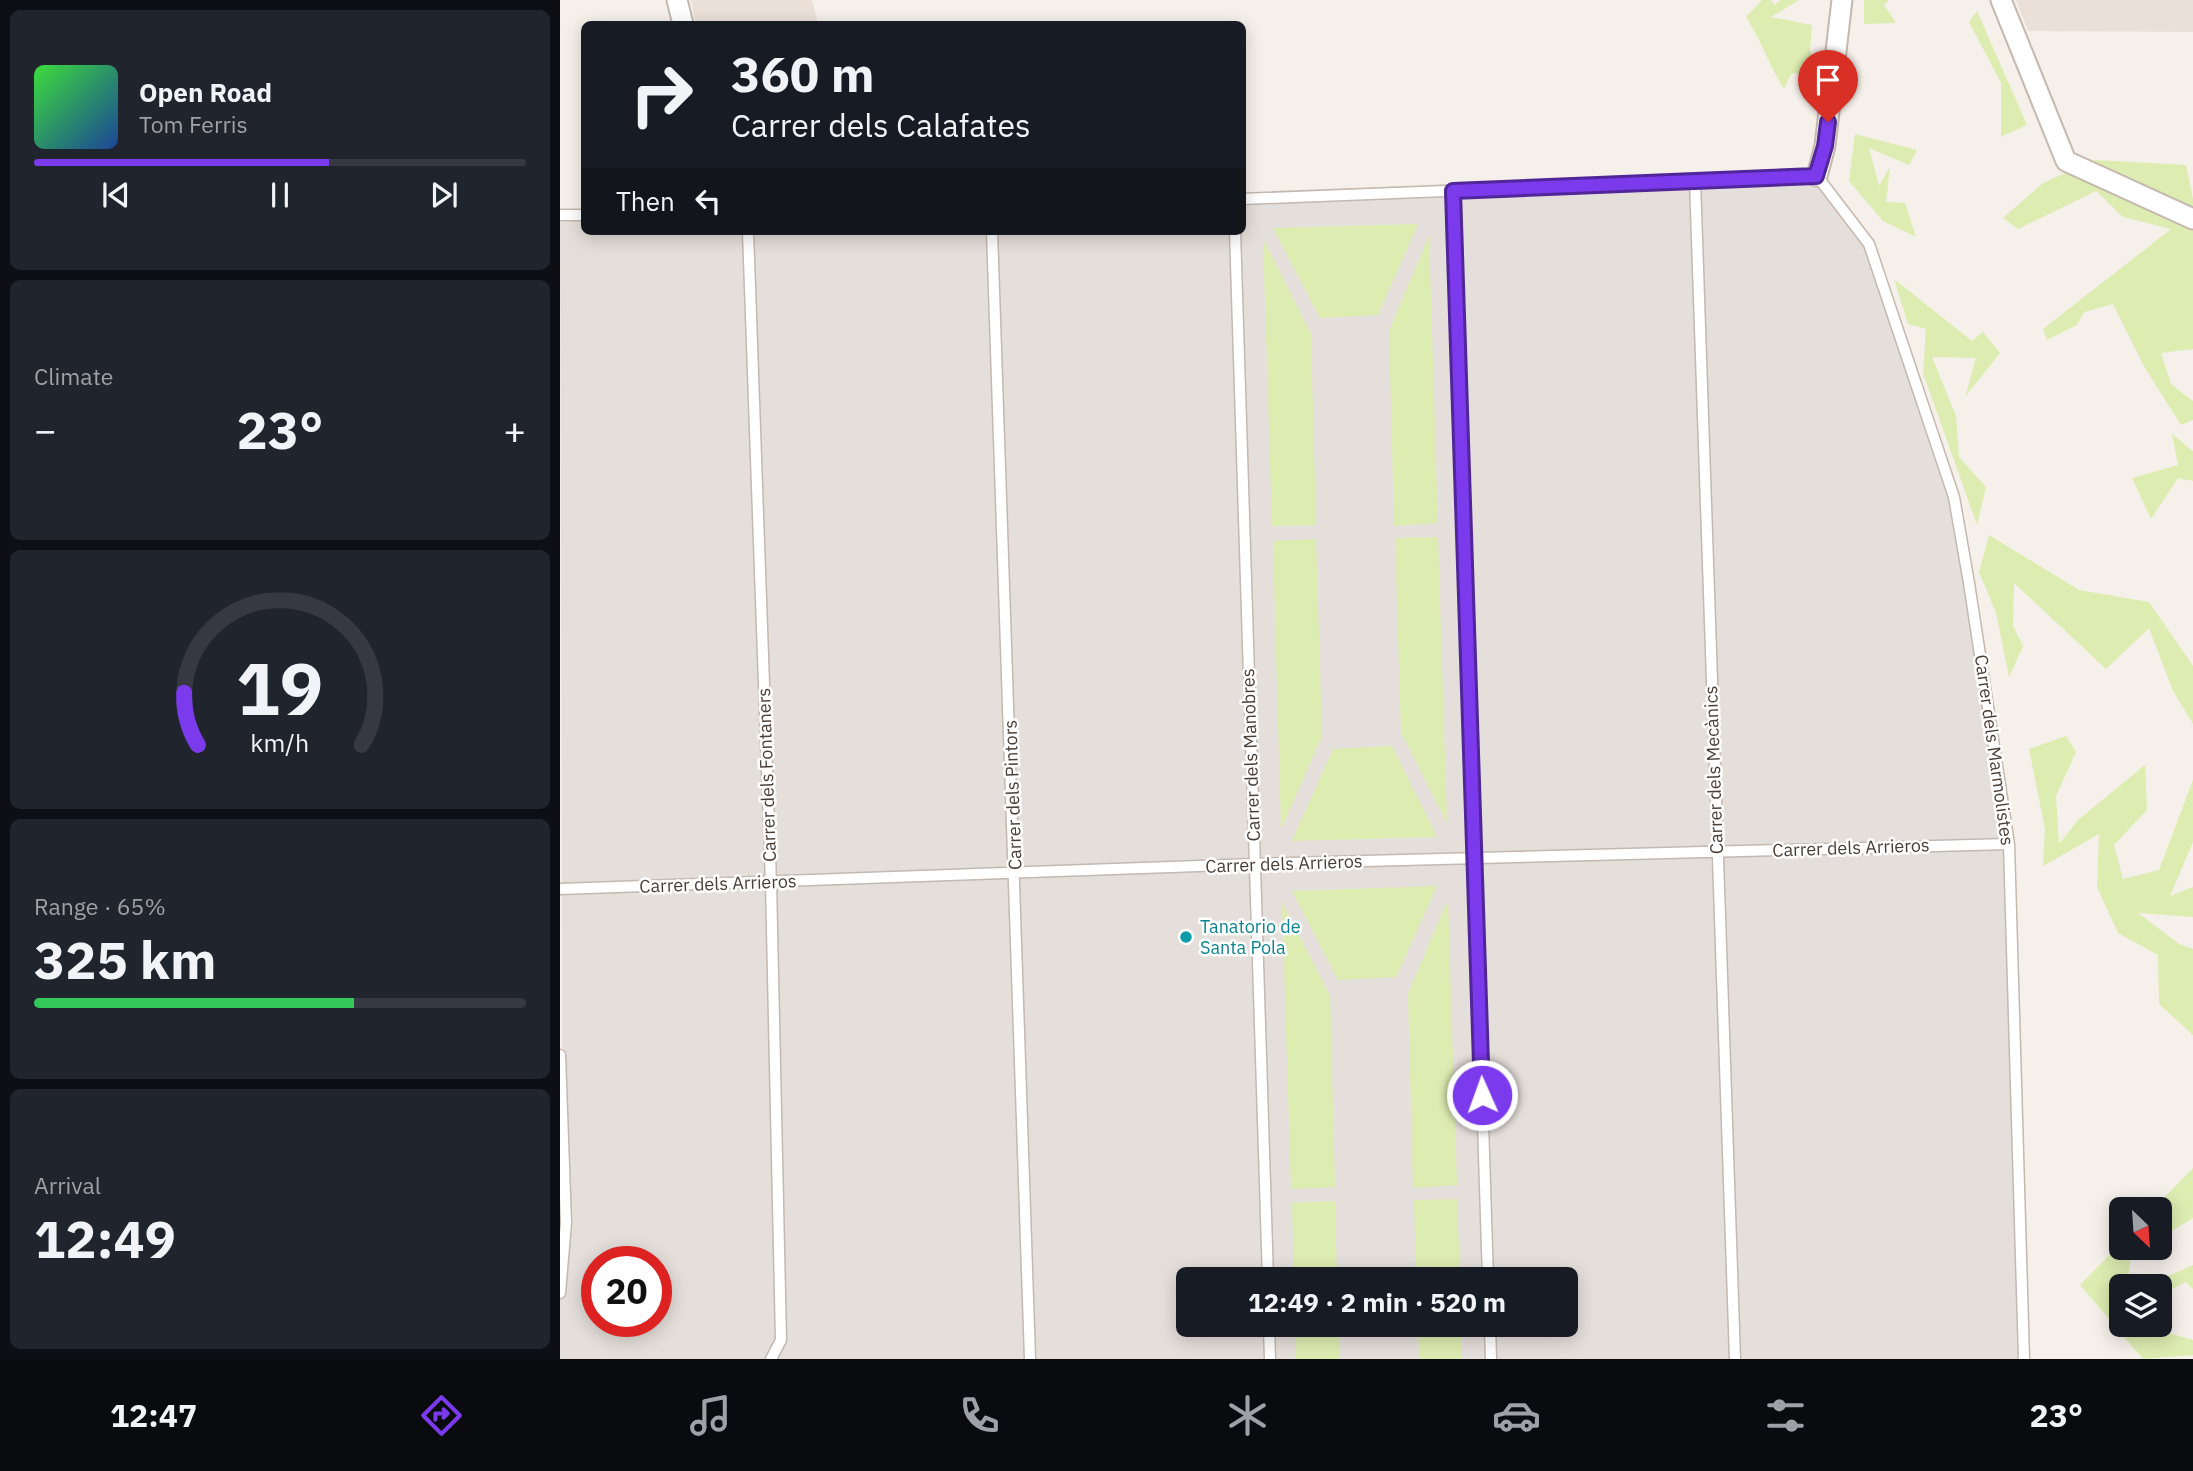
<!DOCTYPE html>
<html lang="en">
<head>
<meta charset="utf-8">
<style>
	:root { --surface:#171b24; --page:#20242c; --text:#f1f3f6; --muted:#9ea1a6; --line:#363941; --accent:#7c3aed }
	body { margin:0; font-family:"IBM Plex Sans",sans-serif; background:var(--page); color:var(--text); height:100vh; display:flex; flex-direction:column; font-size:26px; white-space:nowrap }
	* { box-sizing:border-box; margin:0 }
	p { font-size:23px; color:var(--muted) }
	.icon { flex:none; width:38px; height:38px; fill:none; stroke:currentColor; stroke-width:2; stroke-linecap:round; stroke-linejoin:round }
	.map { position:relative; flex:1; overflow:hidden }
	.details { display:flex; flex-direction:column; gap:10px; padding:10px; background:#0d0f14; width:560px }
	.details>* { flex:none }
	.top-card { position:absolute; left:21px; top:21px; width:665px; height:214px; border-radius:10px; box-shadow:0 4px 18px #0003; background:#171b24; color:var(--text); overflow:hidden }
	.needle { width:46px; rotate:155deg }
	.controls { position:absolute; left:1549px; top:1197px; display:grid; gap:14px }
	.controls a { display:grid; place-items:center; width:63px; height:63px; border-radius:10px; background:var(--surface); box-shadow:0 4px 18px #0003; font-size:35px }
	.speed { position:absolute; left:21px; top:1246px; display:flex; gap:14px; font-size:35px; font-weight:700; text-align:center }
	.speed>* { display:grid; place-content:center; width:91px; height:91px; border-radius:50%; background:var(--surface); box-shadow:0 4px 18px #0003; line-height:1 }
	.speed .limit { border:10px solid #d22; background:#fff; color:#111 }
	.pin { position:absolute; display:grid; place-items:center; width:60px; height:60px; color:#fff; margin:-72px -30px; border-radius:50% 50% 50% 0; rotate:-45deg; box-shadow:0 0 7px #0007 }
	.pin .icon { rotate:45deg }
	.me { position:absolute; width:77px; margin:-38px; rotate:358deg; stroke-linejoin:round; filter:drop-shadow(0 0 5px #0008) }
	.turn { display:flex; align-items:center; gap:24px; height:147px; padding:0 35px; font-size:32px }
	.turn .icon { width:91px; height:91px; stroke-width:2.5 }
	.turn b { display:block; font-size:49px; line-height:60px }
	.then { display:flex; align-items:center; height:66px; padding:0 35px; background:#0003; gap:14px; font-size:26px }
	.big { font-size:52px; font-weight:800; line-height:1.1 }
	.details .tile { flex:1; display:flex; flex-direction:column; justify-content:center; gap:10px; min-width:0; padding:0 24px; border-radius:10px; background:var(--page) }
	.details .dial { align-items:center; gap:0 }
	.dial svg { height:182px; overflow:visible; fill:none; stroke:var(--line); stroke-width:7; stroke-linecap:round; text-anchor:middle }
	.dial text { fill:var(--text); stroke:none }
	.song { display:flex; align-items:center; gap:21px }
	.cover { width:84px; height:84px; border-radius:10px; background:linear-gradient(135deg,hsl(120 70% 55%),hsl(220 70% 35%)) }
	.played { height:7px; border-radius:4px; background:linear-gradient(90deg,var(--accent) 60%,var(--line) 60%) }
	.keys { display:flex; justify-content:space-around; direction:ltr }
	.heat { display:flex; justify-content:space-between; align-items:center; font-size:38px; direction:ltr }
	.charge { height:10px; border-radius:5px; background:linear-gradient(90deg,#34c759 65%,var(--line) 0) }
	.trip { position:absolute; left:616px; top:1267px; width:402px; height:70px; border-radius:10px; background:var(--surface); box-shadow:0 4px 18px #0003; font-weight:800; line-height:70px; text-align:center }
	.tabs { display:flex; height:112px; justify-content:space-around; align-items:center; background:#090b0e; color:var(--muted) }
	.tabs .icon { width:49px; height:49px }
	.tabs .selected { color:var(--accent) }
	.tabs b { font-size:32px; color:var(--text) }
	main { display:flex; flex:1; min-height:0 }
	.map>svg:first-child { display:block }
	.residential { fill:#eae0d8 }
	.industrial { fill:#e5dfdb; fill-rule:evenodd }
	.green { fill:#ddecb1 }
	.lines { fill:none; stroke-linecap:round; stroke-linejoin:round }
	.service-casing { stroke:#c5b8ae; stroke-width:13 }
	.minor-casing { stroke:#c5b8ae; stroke-width:23 }
	.service { stroke:#fff; stroke-width:10 }
	.minor { stroke:#fff; stroke-width:19 }
	.route-casing { stroke:#51269a; stroke-width:18 }
	.route { stroke:#7c3aed; stroke-width:12 }
	.culture-dot { fill:#0f9aa8; stroke:#fff; stroke-width:2.5 }
	.labels { text-anchor:middle; stroke-width:5; stroke-linejoin:round; paint-order:stroke }
	.street-label { font-size:18px; fill:#4a3f37; stroke:#fff }
	.culture-label { font-size:18px; fill:#0d838f; stroke:#fff; text-anchor:start }
</style>
</head>
<body>
<main>
<section class="details">
<div class="tile">
<div class="song"><i class="cover"></i><div><b>Open Road</b><p>Tom Ferris</p></div></div>
<div class="played"></div>
<div class="keys"><svg class="icon" aria-label="previous" viewBox="0 0 24 24"><path d="M18 5L8 12l10 7zM5 5v14"/></svg><svg class="icon" aria-label="pause" viewBox="0 0 24 24"><path d="M8 5v14M16 5v14"/></svg><svg class="icon" aria-label="next" viewBox="0 0 24 24"><path d="M6 5l10 7-10 7zM19 5v14"/></svg></div>
</div>
<div class="tile"><p>Climate</p>
<div class="heat"><a>−</a><b class="big">23°</b><a>+</a></div>
</div>
<div class="tile dial"><svg viewBox="0 0 100 80">
<path d="M14 69A42 42 0 1 1 86 69"/>
<path d="M14 69A42 42 0 0 1 8 46" stroke="#7c3aed"/>
<text x="50" y="56" font-size="32" font-weight="700">19</text>
<text x="50" y="72" font-size="11">km/h</text>
</svg></div>
<div class="tile"><p>Range · 65%</p><b class="big">325 km</b><div class="charge"></div></div>
<div class="tile"><p>Arrival</p><b class="big">12:49</b></div>
</section>
<div class="map">
<svg width="1633" height="1359" viewBox="0 0 1633 1359">
	<rect width="100%" height="100%" fill="#f6f0ea"/>
	<!-- residential -->
	<path class="residential" d="M131,0H252L258,24H136Z
		M1456,0H1633V32L1468,31Z"/>
	<!-- industrial -->
	<path class="industrial" d="M1257,176L1309,244L1394,497L1449,844L1464,1359H0V1293L3,1288L0,222L24,220V231H682L683,199ZM37,1262H96V1321H37ZM628,1279H1006V1325H628Z"/>
	<!-- green -->
	<path class="green" d="M1202,0H1210L1215,5L1221,0H1239L1211,17L1252,25L1250,50L1257,70L1231,74L1224,89C1209,65 1201,40 1186,17Z
		M1304,0H1329L1324,5L1336,23L1304,24Z
		M1417,11L1467,125L1441,137V83L1409,22Z
		M1295,134L1357,150L1349,165L1309,148L1319,186L1330,167L1326,202L1345,203L1356,237L1323,221L1289,181Z
		M1535,160L1626,165L1633,199V349L1601,353L1611,384L1633,401V420L1621,425L1585,368L1553,304L1524,312L1517,325L1487,340L1483,329L1611,229L1563,217L1536,191L1458,229L1443,218L1483,183Z
		M858,224L818,315L760,318L713,228Z
		M869,236L878,523L834,526L829,331Z
		M703,239L751,334L756,525L712,526Z
		M1334,279L1412,341L1423,332L1440,353L1405,397L1416,358L1372,357L1396,416L1399,457L1426,487L1417,525L1363,373L1366,329L1348,324Z
		M1612,434L1633,451V481L1618,478L1591,519L1572,478L1618,465Z
		M1429,535L1519,590L1589,602L1633,666V724L1613,691L1589,628L1546,669L1454,583L1453,626L1463,646L1449,677L1436,613L1419,572Z
		M878,537L887,823L841,732L835,538Z
		M756,539L762,736L721,830L713,541Z
		M1506,736L1516,752L1496,796L1499,844L1518,820L1585,765L1587,810L1554,845L1563,879L1599,870L1633,780V842L1610,896L1633,887V917L1578,913L1619,944L1633,949V1035L1599,1004L1598,955L1558,933L1537,887L1539,834L1483,866L1485,829L1469,749Z
		M832,746L877,837L732,841L773,749Z
		M877,886L836,977L778,980L732,891Z
		M888,899L897,1185L853,1188L848,994Z
		M722,902L770,996L775,1187L731,1189Z
		M1633,1168V1218L1600,1238V1209H1593Z
		M897,1199L900,1279H856L854,1200Z
		M775,1201L777,1279H734L732,1203Z
		M1561,1243V1248H1583L1571,1255L1567,1286H1561V1325H1581L1633,1340V1355L1583,1359L1520,1285Z
		M1633,1265V1289L1626,1282L1600,1295V1286H1586Z
		M735,1325H779L780,1359H736Z
		M858,1325H901L902,1359H859Z"/>
	<g class="lines">
		<!-- service casing -->
		<g class="service-casing">
			<path id="service" d="M1135,180L1175,1359
				M893,191L928,1279
				M682,199L1257,176L1309,244L1394,497L1409,583L1449,844L1464,1359
				M0,215H24
				M188,231L211,883L221,1340L211,1359
				M432,231L470,1359
				M675,231L708,1279
				M0,889L695,864L1449,844
				M0,1055L6,1223L0,1293
				M709,1325L710,1359
				M930,1325L931,1359"/>
		</g>
		<!-- minor casing -->
		<g class="minor-casing">
			<path id="minor" d="M117,0L123,24
				M1441,0L1506,161L1633,219
				M1257,176L1265,146L1282,0"/>
		</g>
		<!-- service -->
		<use href="#service" class="service"/>
		<!-- minor -->
		<use href="#minor" class="minor"/>
	</g>
	<g class="lines">
		<!-- route casing -->
		<g class="route-casing">
			<path id="route" d="M922,1095L893,191L1256,176L1265,146L1268,122"/>
		</g>
		<!-- route -->
		<use href="#route" class="route"/>
	</g>
	<!-- markers -->
	<circle class="culture-dot" cx="626" cy="937" r="7"/>
	<g class="labels">
		<!-- street labels -->
		<g class="street-label">
			<text transform="translate(1434 750) rotate(82)" y="6">Carrer dels Marmolistes</text>
			<text transform="translate(691 755) rotate(-92)" y="6">Carrer dels Manobres</text>
			<text transform="translate(1154 770) rotate(-92)" y="6">Carrer dels Mecànics</text>
			<text transform="translate(207 775) rotate(-92)" y="6">Carrer dels Fontaners</text>
			<text transform="translate(453 795) rotate(-92)" y="6">Carrer dels Pintors</text>
			<text transform="translate(1291 848) rotate(-2)" y="6">Carrer dels Arrieros</text>
			<text transform="translate(724 864) rotate(-2)" y="6">Carrer dels Arrieros</text>
			<text transform="translate(158 884) rotate(-2)" y="6">Carrer dels Arrieros</text>
		</g>
		<!-- culture labels -->
		<g class="culture-label">
			<text x="640" y="933">Tanatorio de<tspan x="640" dy="21">Santa Pola</tspan></text>
		</g>
	</g>
</svg>
<div class="controls">
<a><svg class="needle" viewBox="-14 -14 28 28"><path d="M0-13l5 13h-10z" fill="#e53935"/><path d="M0 13l5-13h-10z" fill="#9ea1a6"/></svg></a>
<a><svg class="icon" aria-label="layers" viewBox="0 0 24 24"><path d="M12 4l9 5-9 5-9-5zM3 14l9 5 9-5"/></svg></a>
</div>
<div class="speed"><div class="limit">20</div></div>
<div class="pin" style="left:1268px;top:122px;background:#d93025"><svg class="icon" aria-label="arrive" viewBox="0 0 24 24"><path d="M6 21V4h12l-3 4 3 4H6"/></svg></div>
<svg class="me" style="left:922px;top:1095px" viewBox="-20 -20 40 40"><circle r="17" fill="#7c3aed" stroke="#fff" stroke-width="3"/><path d="M0-11L8 9 0 5-8 9z" fill="#fff"/></svg>
<div class="trip">12:49 · 2 min · 520 m</div>
<div class="top-card">
<div class="turn"><svg class="icon" aria-label="right" viewBox="0 0 24 24"><path d="M7 20v-9h11M14 6l5 5-5 5"/></svg><div><b>360 m</b>Carrer dels Calafates</div></div>
<div class="then">Then<svg class="icon" aria-label="left" viewBox="0 0 24 24"><path d="M17 20v-9H6M10 6l-5 5 5 5"/></svg></div>
</div>
</div>
</main>
<nav class="tabs">
<b>12:47</b>
<svg class="icon selected" aria-label="directions" viewBox="0 0 24 24"><path d="M12 3l9 9-9 9-9-9zM9 14v-3h6M13 9l2 2-2 2"/></svg>
<svg class="icon" aria-label="music" viewBox="0 0 24 24"><path d="M9 18V5l10-2v13"/><circle cx="6" cy="18" r="3"/><circle cx="16" cy="16" r="3"/></svg>
<svg class="icon" aria-label="phone" viewBox="0 0 24 24"><path d="M5 4h4l2 5-3 2q2 4 5 5l2-3 5 2v4C11 20 4 13 5 4z"/></svg>
<svg class="icon" aria-label="climate" viewBox="0 0 24 24"><path d="M12 3v18M4 7l16 10M4 17L20 7"/></svg>
<svg class="icon" aria-label="car" viewBox="0 0 24 24"><path d="M5 17H2v-5l4-1 3-4h7l3 4 3 1v5h-3M9 17h6M6 11h13"/><circle cx="7" cy="17" r="2"/><circle cx="17" cy="17" r="2"/></svg>
<svg class="icon" aria-label="filters" viewBox="0 0 24 24"><path d="M4 7h16M4 17h16"/><circle cx="9" cy="7" r="2"/><circle cx="15" cy="17" r="2"/></svg>
<b>23°</b>
</nav>
</body>
</html>
